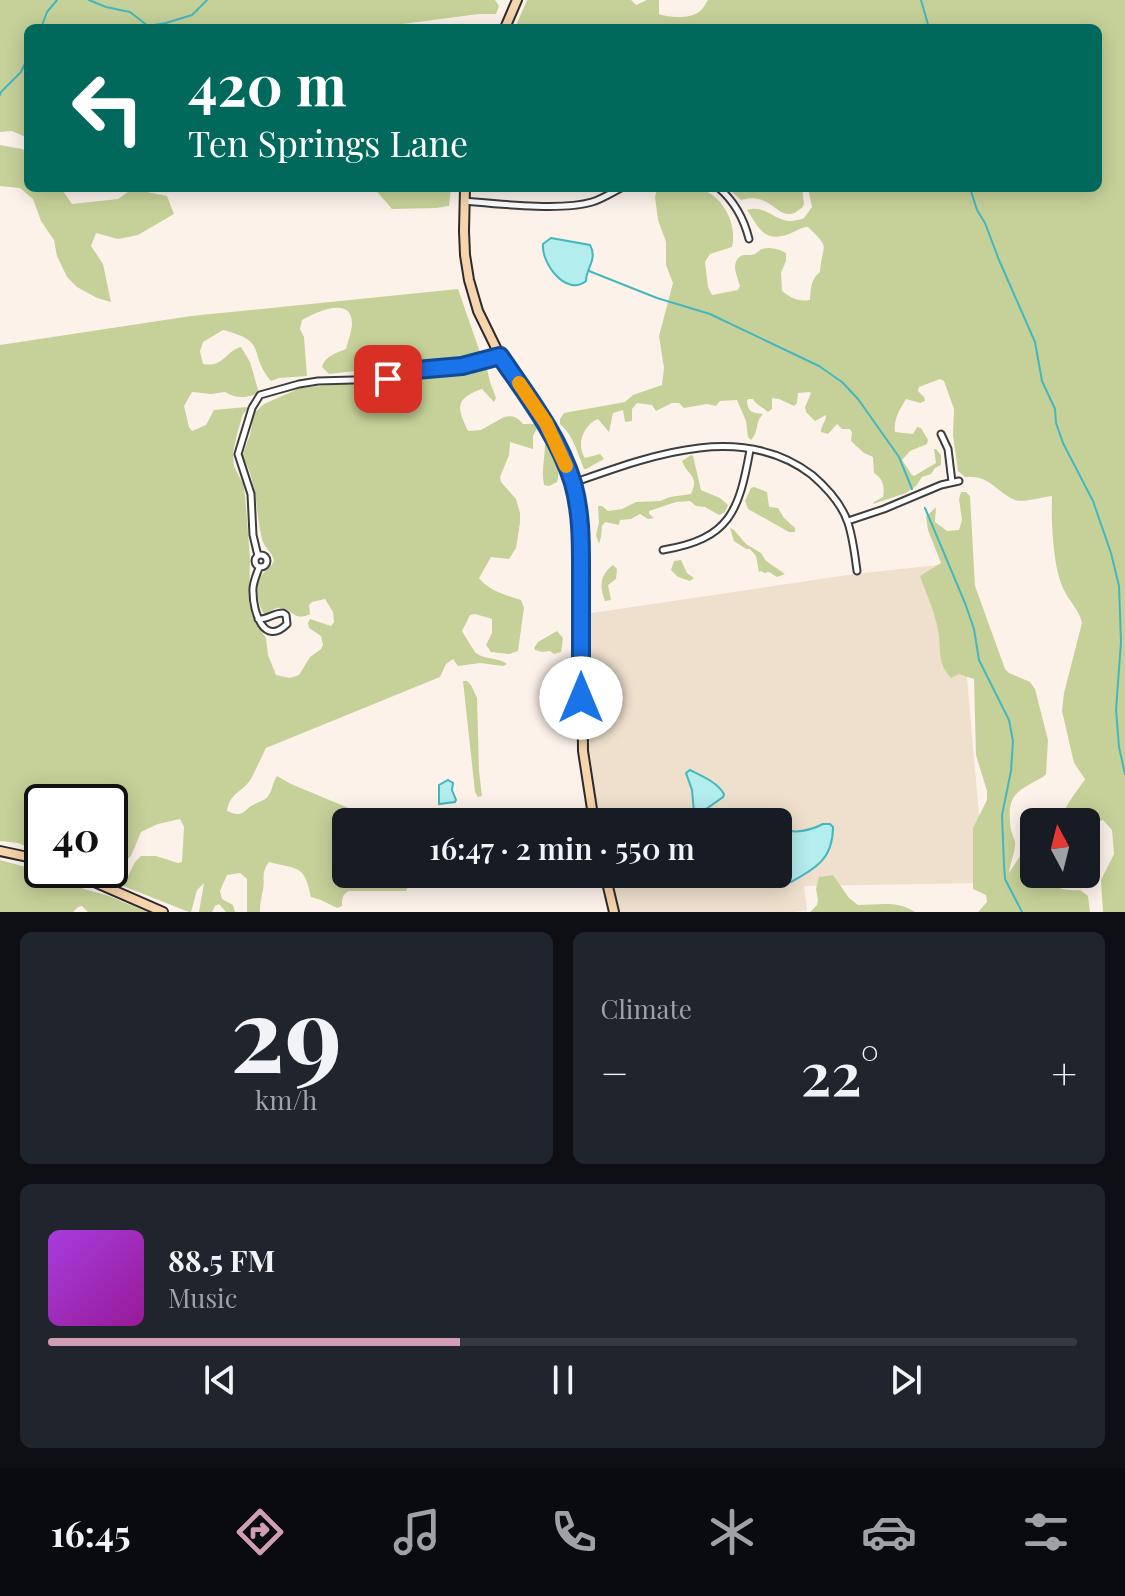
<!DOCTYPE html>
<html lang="en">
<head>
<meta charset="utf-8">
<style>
	:root { --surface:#171b24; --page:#20242c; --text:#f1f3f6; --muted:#9ea1a6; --line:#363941; --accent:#d19db3 }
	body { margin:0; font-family:"Playfair Display",serif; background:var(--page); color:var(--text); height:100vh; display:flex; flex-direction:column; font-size:30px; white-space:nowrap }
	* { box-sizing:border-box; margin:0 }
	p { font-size:26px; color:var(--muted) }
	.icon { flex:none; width:44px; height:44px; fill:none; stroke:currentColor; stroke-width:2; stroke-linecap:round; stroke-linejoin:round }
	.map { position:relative; height:912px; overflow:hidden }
	.sheet { display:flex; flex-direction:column; gap:20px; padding:20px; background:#0d0f14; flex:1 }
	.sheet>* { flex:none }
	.guide { position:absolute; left:24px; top:24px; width:1078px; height:168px; border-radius:12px; box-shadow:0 4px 20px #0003; background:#00695c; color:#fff; overflow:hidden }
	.needle { width:52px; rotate:353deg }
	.controls { position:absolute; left:1020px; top:808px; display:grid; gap:16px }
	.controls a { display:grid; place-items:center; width:80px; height:80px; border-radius:12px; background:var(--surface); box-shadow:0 4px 20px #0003; font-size:40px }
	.speed { position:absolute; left:24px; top:784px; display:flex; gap:16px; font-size:40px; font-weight:700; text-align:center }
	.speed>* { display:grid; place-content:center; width:104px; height:104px; border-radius:50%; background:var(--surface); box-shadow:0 4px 20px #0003; line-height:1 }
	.speed .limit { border:4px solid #111; border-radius:12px; background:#fff; color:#111 }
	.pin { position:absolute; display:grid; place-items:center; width:68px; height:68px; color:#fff; margin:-34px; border-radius:16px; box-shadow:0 4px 12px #0006 }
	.me { position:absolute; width:88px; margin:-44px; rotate:0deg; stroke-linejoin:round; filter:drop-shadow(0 0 6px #0008) }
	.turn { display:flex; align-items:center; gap:28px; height:168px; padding:0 32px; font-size:36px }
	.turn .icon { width:104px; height:104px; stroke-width:2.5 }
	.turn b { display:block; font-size:56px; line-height:68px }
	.big { font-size:60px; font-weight:600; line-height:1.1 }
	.sheet .tile { flex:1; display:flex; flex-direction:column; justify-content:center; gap:12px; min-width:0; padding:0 28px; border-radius:12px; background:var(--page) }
	.sheet .dial { align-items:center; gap:0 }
	.dial b { font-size:104px; line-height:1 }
	.song { display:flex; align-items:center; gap:24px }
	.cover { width:96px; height:96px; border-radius:12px; background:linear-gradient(135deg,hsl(280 70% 55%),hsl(300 70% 35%)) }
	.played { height:8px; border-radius:4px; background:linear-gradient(90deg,var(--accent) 40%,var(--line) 40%) }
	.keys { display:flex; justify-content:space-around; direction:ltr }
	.heat { display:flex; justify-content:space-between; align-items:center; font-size:44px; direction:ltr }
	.sheet .tiles { flex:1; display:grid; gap:20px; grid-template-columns:1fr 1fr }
	.tile:last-child { grid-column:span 2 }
	.trip { position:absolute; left:332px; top:808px; width:460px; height:80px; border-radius:12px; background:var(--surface); box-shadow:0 4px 20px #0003; font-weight:600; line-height:80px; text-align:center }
	.menu { display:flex; height:128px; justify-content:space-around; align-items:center; background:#090b0e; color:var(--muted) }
	.menu .icon { width:56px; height:56px }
	.menu .current { color:var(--accent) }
	.menu b { font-size:36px; color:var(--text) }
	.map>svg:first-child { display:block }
	.farmland { fill:#efe0cd; fill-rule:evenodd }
	.forest { fill:#c6d199 }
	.water { fill:#b4edee; stroke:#44b7bd; stroke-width:2 }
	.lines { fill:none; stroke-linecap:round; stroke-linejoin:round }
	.stream { stroke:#44b7bd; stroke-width:2 }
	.street-casing { stroke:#3d3d3d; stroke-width:9 }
	.secondary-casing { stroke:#2c2c2c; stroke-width:12 }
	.street { stroke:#fff; stroke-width:5 }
	.secondary { stroke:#f6d4ac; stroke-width:8 }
	.route-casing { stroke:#114b97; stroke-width:20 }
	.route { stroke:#1a73e8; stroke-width:14 }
	.slow { stroke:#f59e0b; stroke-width:14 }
</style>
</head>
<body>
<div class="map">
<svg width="1125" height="912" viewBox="0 0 1125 912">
	<rect width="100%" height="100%" fill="#fdf2ea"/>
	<!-- farmland -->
	<path class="farmland" d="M957,563L985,883L804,886L807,910L795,912H617L609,874H763L773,878L791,882L811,870L823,824L811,830L785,831L778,827V822H598L586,750L588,748L586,746L585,614L854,574ZM686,773L707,779L719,787L722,790L717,802L697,812L692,803V790Z"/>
	<!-- forest -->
	<path class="forest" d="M0,0H495L499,6L496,14H479L372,28H28V96L26,99L28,100V138L12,131L0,132Z
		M527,0H631L636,5L647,0H659V14C669,18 692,19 700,11C704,8 705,4 708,0H1125V912H1103L1101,880L1114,854L1112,830L1103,820L1094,824L1086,832V822H1063C1062,807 1077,792 1085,779L1074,763L1062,711L1064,693L1082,623C1079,609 1070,603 1064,590C1053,569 1051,521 1052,496C1042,497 1023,503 1015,500C995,491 989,474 965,477L958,471L953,435L954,409L944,381L940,379L919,387L918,391L924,397L925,401L920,403L906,399C900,409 893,420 895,432L913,434L917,427L921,428L928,440L927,444L910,451L902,460L912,475L914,476L936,463L934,449H936L941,455V465L935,468L931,474L922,477L916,486L906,493L873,504L874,502L883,497C885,486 883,479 874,473L873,457L864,453L851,441L852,433L850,429H842L837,424L828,434L821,432C821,425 826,422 826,415L815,421L806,412L805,407L811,393L809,392L798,393L797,403L794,406L779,399L772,398V409L768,412C763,407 756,405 753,399H748L747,401C748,412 752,413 763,414C754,424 760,430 751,440L748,437L746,421L737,400L720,401L716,406L707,404L684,408L679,403H672L656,411L652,405L637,403L632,409V421L625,422L623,410L613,413L609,432L598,419C583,425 576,445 585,458L600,454L604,459L586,469H584C578,454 573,435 560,424V419L564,413L625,402L633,395L662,385L664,368L659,336L673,283L666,265V242L658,220L655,197L657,188C669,188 684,186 696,188C721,192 738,223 732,247L710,254L705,262L708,287L712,295L738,290L740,286C738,278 732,267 737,260C742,252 748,257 755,254C757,253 758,251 760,250C768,246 779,249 786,253V261L781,273L782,291C791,298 798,302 810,300C811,289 810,280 820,272C822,243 832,250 808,227C800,227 797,231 789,234C764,243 759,228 747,210C765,204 774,221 791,221C792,221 803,219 804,218L812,207L808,188H1098V28H515Z
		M0,145L22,149L28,152V188H61L72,204L118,199L132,189L167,196L174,214L138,235L118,239L96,233L91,246L103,264L111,302L97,298L77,287L67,277L57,256L54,240L41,221L33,199L20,188L0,186Z
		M374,188H451L449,206L436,208L392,209Z
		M728,188H802L804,204L802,208C798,210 795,214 790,214C776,216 769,192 741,200Z
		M458,289L482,358L422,363L400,371L381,368L329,374L322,367C325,356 336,353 346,349C348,341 352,331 352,323C351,295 315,313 302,320L300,329L304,337L307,376L279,378L271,381C247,353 270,342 223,330L203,342L200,351L203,364C224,368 225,351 241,347L250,362L259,393C247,398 236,399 225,392L211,394L192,392L184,406L189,427L192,431L206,425L214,410L246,407L248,409L243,414L237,434L233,453L234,466L243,484L245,495L250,558L249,603L256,624L266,638L268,655L276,675L290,678L299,675L310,657L321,649L323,645L321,636L309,628L308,623L310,619L331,626L334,622L333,612L325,599L312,602L309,605L310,614C292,623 293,606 277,608C273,609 269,612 264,614C258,605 254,585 261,576C266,569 271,568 274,561C272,551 264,548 262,539C255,510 258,482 242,456L250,435L254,413L264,404L300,388L362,382C373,386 395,387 406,381C413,377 409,377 416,375C435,369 467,367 487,369L490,382L496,398L494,402L482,389C453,399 458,409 468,431L481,430L504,417C513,415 517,417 523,424H536L537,428L533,436V449L510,442L509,455L500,477L501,482L516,499L520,513V523L516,548L509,559L491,557L479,578C489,591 506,595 521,600L524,608L518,651L509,654L491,652L486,645L492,633V619L475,614L470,615L462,631C464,634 474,651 476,653C485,660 498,657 507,664L503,666L480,663L458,666L453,659L446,664L440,677L266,748C261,758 256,769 251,779C242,793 230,792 227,811C245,819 243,809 255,804C262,800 266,801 270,793C273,787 273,781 277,776L291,784L351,809V822H346V874H405L408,887L406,891H349C342,894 342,899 342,906L337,908L321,900L311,897C304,864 299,870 269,862C261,872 265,879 263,890C261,898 260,903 260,912H247V879L240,873L227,875L220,891L222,899L233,905L235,912H226L219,904L215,906L212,912H199L204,883L197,890L191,912H189L123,886L135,862L141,856H156L178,863L182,862L184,827L180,819L158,824L141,832L131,856L123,863L114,882L84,870H110V802H42V853L18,843L0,841V345L191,316Z
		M549,443C556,454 561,470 557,482L549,486L544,485C541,471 545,458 545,444Z
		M691,455L693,456L701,490L720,498L728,505L725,512L719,515L705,507L696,506L690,501L676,502L649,511V514L654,518L648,519L640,514L631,519L620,520L619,525L605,522L602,526L601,537L599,544L596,535L599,523L598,506H602L608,511L622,509L636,502L660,501L670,497L691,494C700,475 687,476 682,461Z
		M754,487L767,492L769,507L778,508L784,518L795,528V532H789L748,509L745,501L751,488Z
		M961,492H966L970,496L975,586L1005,669L1009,673L1030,682L1035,689L1048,740L1046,774L1043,777C1015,792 1006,795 1011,830C1012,834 1014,838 1015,842C1016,851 1010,863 1009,873L1024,850C1032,858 1034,863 1034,874H1041C1052,888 1063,891 1080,890L1088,896L1090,912H978L987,902L986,895L973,889V828L987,800V791L976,755L974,679L959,674L951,678C936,662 942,649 938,630C935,612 926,593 920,576L941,563L928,530L926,517L936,507L935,522L947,531L959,530L962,520L959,499Z
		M730,528L734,530L746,544L761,553L766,561L785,574L777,577L769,572L765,573L761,571L759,572L756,556L750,549H746L734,541Z
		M681,560L687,573L694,578L690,581L678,577L671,570L674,561Z
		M613,565L617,569L616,579L608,585L611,600L605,601C599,586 600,575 613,565Z
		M557,631L563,638L561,652L554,654L550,651L542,652L535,650L534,648L538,642Z
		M463,681H467L471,685L477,698L479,771L482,796L478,797L475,792Z
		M0,860L22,866L53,871L84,889L109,896L147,912H88L82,906L78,907L73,912H0Z
		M833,875L849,898L858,905C878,905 897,900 915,912H810L817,905L818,900L816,889L819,877Z"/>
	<!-- water -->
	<path class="water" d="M551,238L590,245C598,259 586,268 586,281C567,297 541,264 543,244Z
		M690,770C702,776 717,782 724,794L723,797L706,809L694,812L692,790L686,773Z
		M448,780L453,783L452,790L456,800L455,802L439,804V785Z
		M823,824H830L833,827C833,859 816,868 791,882L773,878L763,874H778V827C793,835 809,831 823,824Z"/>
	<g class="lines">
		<!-- stream -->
		<path class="stream" d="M89,0L106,7L130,12L148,26L166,23L192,15L207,0
			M921,0L929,28
			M41,28L47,12L57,0
			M0,95L1,92L21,72L28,57
			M970,188L977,210L985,223L999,260L1035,342L1042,381L1055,409L1056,423L1063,443L1093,501L1111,553L1119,586L1121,642L1116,710L1119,747L1125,774
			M589,271L657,298L710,314L819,366L842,382L858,399L899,457L912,489
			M925,508L965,603L974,629L979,660L1009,720L1013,741L1011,771L1002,815L1004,865L1005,879L1022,912"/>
		<!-- street casing -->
		<g class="street-casing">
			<path id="street" d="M719,188C735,202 744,219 749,239
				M465,201C499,204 562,211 592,202C602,199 611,193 621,188
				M941,434L948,449L952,482
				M573,483C647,457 741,420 812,475C827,488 842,504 848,523C853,538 855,556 857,571
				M848,521L884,509L941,485L959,481
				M663,550C730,539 739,511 750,450
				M255 561a6 6 0 1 1 12 0a6 6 0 1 1-12 0Z
				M258,556L253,535L251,494L238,454L252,408L260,395L299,384L318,381L388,379L416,370L462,366L500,356
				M258,619C267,620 273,613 283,613L286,615L287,624C264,647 253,612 253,592C252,584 256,576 259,568"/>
		</g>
		<!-- secondary casing -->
		<g class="secondary-casing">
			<path id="secondary" d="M505,28L517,0
				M465,188L464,231L465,255L469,280L478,311L500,356L546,423L568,470L576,496L581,544L583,751L594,822
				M0,851L42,860
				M67,870L163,912
				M605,874L614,912"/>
		</g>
		<!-- street -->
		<use href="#street" class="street"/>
		<!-- secondary -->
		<use href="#secondary" class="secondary"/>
	</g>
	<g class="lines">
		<!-- route casing -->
		<g class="route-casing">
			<path id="route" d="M388,379L416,370L462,366L500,356C528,397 558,435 573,483C582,515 581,548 581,581C581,620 581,659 581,698"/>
		</g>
		<!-- route -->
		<use href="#route" class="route"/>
		<!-- slow -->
		<path class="slow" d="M519,383L546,423L566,466"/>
	</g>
</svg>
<div class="controls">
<a><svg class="needle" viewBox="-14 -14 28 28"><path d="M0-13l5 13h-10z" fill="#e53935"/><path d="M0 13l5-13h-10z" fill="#9ea1a6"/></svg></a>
</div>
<div class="speed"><div class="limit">40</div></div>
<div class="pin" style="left:388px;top:379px;background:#d93025"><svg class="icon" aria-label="arrive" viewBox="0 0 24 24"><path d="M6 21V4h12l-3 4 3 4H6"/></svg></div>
<svg class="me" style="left:581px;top:698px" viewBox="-20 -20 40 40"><circle r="19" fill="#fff"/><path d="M0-13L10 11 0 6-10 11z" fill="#1a73e8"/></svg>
<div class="trip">16:47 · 2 min · 550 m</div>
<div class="guide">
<div class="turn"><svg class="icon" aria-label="left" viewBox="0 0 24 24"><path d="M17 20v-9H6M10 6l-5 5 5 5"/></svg><div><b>420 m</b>Ten Springs Lane</div></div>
</div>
</div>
<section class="sheet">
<div class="tiles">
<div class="tile dial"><b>29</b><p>km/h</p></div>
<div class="tile"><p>Climate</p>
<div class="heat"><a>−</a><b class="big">22°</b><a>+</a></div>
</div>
<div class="tile">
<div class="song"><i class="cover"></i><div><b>88.5 FM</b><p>Music</p></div></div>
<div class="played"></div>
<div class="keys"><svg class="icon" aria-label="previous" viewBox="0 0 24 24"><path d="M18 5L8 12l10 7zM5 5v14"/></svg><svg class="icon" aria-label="pause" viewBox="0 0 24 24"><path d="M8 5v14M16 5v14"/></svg><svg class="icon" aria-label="next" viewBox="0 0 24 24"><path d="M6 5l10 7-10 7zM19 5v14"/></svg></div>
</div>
</div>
</section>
<nav class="menu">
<b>16:45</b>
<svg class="icon current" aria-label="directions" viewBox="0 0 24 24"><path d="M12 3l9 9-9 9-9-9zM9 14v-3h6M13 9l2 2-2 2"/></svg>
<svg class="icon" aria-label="music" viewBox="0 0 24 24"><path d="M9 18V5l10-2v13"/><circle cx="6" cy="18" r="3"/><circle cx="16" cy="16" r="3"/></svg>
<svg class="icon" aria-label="phone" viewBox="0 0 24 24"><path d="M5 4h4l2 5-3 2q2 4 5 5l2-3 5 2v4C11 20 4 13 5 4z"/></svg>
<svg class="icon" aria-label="climate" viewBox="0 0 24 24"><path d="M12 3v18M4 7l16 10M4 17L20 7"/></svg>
<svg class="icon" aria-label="car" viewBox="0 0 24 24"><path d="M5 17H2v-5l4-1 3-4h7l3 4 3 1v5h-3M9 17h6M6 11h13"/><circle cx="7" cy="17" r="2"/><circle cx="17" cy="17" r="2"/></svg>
<svg class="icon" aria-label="filters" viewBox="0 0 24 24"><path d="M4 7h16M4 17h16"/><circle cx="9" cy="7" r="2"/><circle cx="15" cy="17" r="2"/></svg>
</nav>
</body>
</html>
